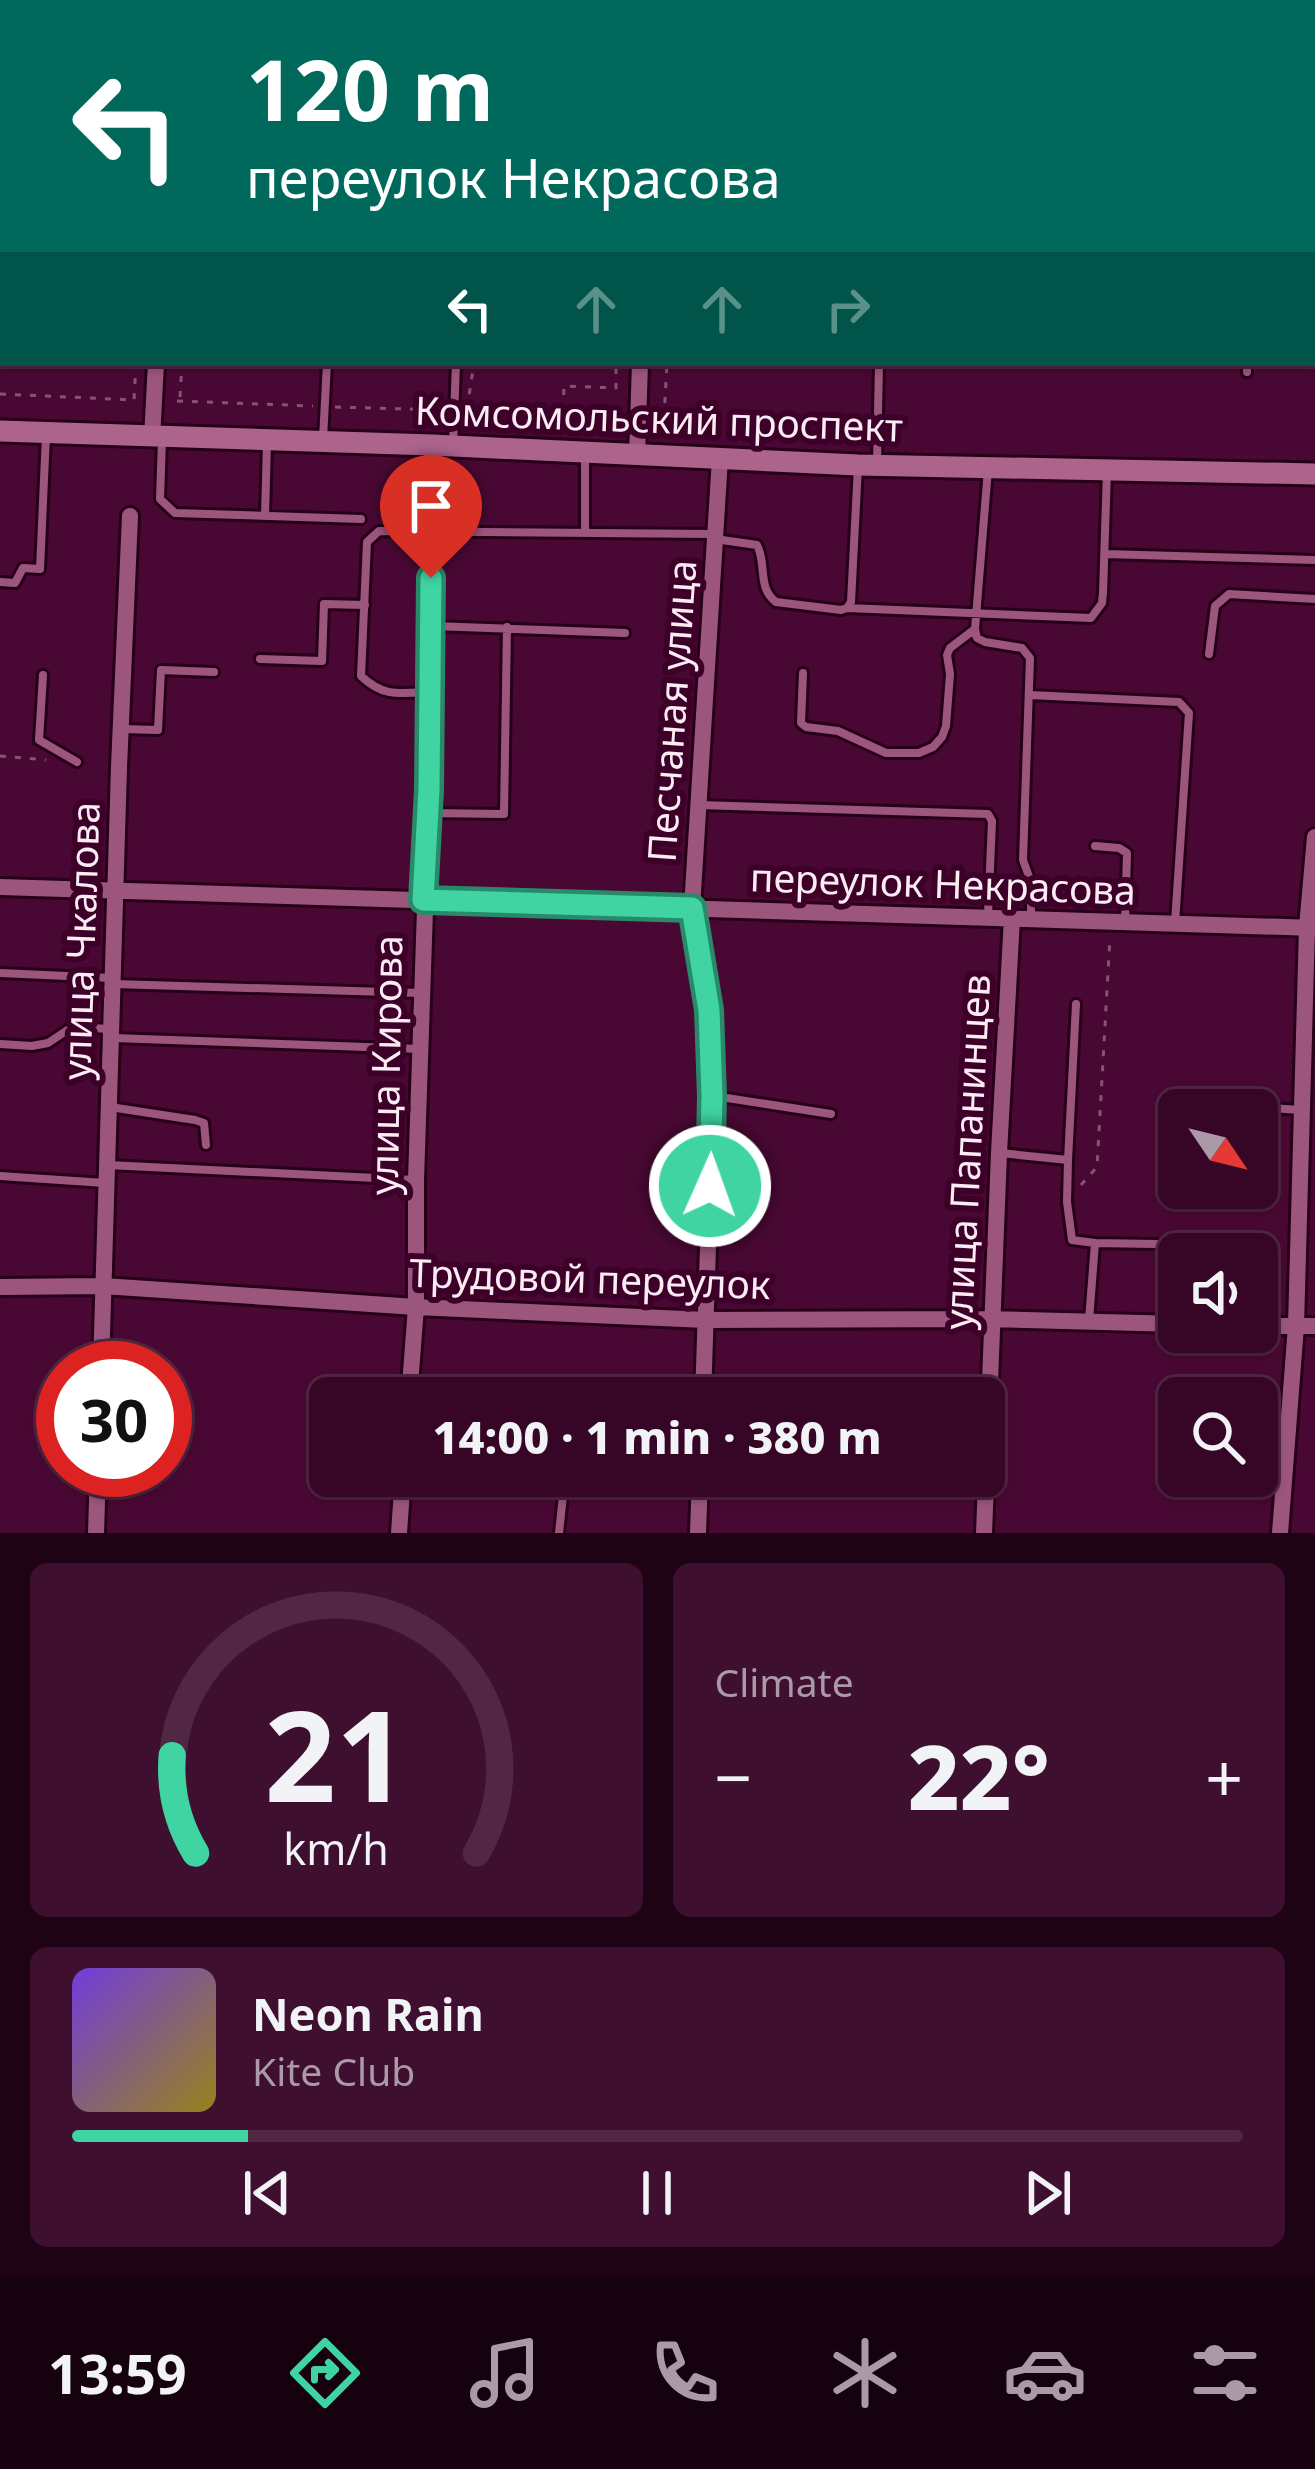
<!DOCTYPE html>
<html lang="en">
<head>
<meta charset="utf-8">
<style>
	:root { --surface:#370626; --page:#3e0f2e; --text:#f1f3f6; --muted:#aa99a7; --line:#512743; --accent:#3fd4a2 }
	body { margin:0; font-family:"Noto Sans",sans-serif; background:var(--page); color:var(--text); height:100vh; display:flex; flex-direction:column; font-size:45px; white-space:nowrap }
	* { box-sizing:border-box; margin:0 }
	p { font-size:39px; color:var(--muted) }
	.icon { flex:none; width:66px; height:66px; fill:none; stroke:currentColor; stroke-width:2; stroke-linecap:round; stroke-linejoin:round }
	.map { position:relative; height:1533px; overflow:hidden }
	.side { display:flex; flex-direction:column; gap:30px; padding:30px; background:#1e0315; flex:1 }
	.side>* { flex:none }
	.hud { position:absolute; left:0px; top:0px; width:1317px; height:366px; box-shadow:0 3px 9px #0004,0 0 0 3px var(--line); background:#00695c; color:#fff; overflow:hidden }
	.needle { width:78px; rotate:125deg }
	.tools { position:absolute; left:1158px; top:1089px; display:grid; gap:24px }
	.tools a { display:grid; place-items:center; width:120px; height:120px; border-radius:18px; background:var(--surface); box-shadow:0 3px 9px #0004,0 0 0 3px var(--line); font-size:60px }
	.speed { position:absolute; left:36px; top:1341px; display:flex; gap:24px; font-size:60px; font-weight:700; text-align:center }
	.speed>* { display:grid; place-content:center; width:156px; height:156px; border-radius:50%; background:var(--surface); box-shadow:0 3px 9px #0004,0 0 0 3px var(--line); line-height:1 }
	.speed .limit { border:18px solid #d22; background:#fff; color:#111 }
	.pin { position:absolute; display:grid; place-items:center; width:102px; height:102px; color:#fff; margin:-123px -51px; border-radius:50% 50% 50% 0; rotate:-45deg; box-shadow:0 0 12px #0007 }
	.pin .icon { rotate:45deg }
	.me { position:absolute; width:132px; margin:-66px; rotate:2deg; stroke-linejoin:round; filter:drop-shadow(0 0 9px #0008) }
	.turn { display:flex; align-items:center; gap:42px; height:252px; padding:0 48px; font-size:54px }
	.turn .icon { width:156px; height:156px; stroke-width:2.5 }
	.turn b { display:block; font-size:84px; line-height:102px }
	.lanes { display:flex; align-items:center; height:114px; padding:0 48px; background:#0003; justify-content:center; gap:60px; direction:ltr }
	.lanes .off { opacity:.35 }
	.big { font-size:90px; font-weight:800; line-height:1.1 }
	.side .tile { flex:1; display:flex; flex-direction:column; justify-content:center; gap:18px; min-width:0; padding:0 42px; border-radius:18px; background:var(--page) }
	.side .dial { align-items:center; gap:0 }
	.dial svg { height:312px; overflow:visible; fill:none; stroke:var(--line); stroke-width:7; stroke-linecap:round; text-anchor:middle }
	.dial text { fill:var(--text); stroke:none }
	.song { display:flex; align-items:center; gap:36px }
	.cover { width:144px; height:144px; border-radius:18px; background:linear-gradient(135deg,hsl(260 70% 55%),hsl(50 70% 35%)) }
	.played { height:12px; border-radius:6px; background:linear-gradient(90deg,var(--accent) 15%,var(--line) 15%) }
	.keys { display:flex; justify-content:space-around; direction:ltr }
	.heat { display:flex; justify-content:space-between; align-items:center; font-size:66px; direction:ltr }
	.side .tiles { flex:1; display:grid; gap:30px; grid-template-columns:1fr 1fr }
	.tile:last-child { grid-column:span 2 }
	.trip { position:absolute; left:309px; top:1377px; width:696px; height:120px; border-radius:18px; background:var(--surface); box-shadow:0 3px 9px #0004,0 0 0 3px var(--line); font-weight:800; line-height:120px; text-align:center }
	.menu { display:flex; height:192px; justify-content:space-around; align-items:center; background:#16020f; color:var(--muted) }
	.menu .icon { width:84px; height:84px }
	.menu .selected { color:var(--accent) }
	.menu b { font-size:54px; color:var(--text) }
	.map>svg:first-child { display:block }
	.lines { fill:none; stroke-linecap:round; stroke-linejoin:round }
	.service-casing { stroke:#270018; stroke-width:14 }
	.minor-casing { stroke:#270018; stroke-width:22 }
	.secondary-casing { stroke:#270018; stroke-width:27 }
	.path { stroke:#855474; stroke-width:3; stroke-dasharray:6 9; stroke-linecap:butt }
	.service { stroke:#9c567e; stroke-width:8 }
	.minor { stroke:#9c567e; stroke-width:16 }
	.secondary { stroke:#ac638c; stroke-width:21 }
	.route-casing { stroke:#298a69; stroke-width:30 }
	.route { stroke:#3fd4a2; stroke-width:21 }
	.labels { text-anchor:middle; stroke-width:12; stroke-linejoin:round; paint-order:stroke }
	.street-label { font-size:39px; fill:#fbebf3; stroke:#3d0029 }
</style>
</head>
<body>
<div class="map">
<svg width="1315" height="1533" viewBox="0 0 1315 1533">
	<rect width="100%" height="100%" fill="#490833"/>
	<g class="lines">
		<!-- service casing -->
		<g class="service-casing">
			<path id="service" d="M355,3L356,0
				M513,3L514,0
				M597,3V0
				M1084,3V0
				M1314,134H1315
				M1314,315H1315
				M1247,372V363
				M162,439L160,499L175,513L361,519
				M323,439L327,363
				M453,445L456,363
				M585,455V533
				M877,463L879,363
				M988,469L975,629L977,638L985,642L1022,648L1030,658L1023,860L1031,882V919
				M265,516L267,443
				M715,539L757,545C767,564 757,588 776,602L841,610L847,608L851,602L858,466
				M1105,554L1315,560
				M0,582L15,583L23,568L40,569L46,435
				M847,608L1091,618L1102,603L1103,593L1107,471
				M432,626L625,633
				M1209,654L1215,606L1229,594L1315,599
				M260,659L322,661L324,604L365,605
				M803,673L801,723L806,727L838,731L886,753H919L933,747L942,737L946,726L950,674L947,655L950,648L975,629
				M43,675L39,740L77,762
				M430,692C401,693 384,698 361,676L367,542L379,531L714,534
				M1029,695L1179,702L1189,713L1175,923
				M122,729L158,730L161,670L214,672
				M699,805L988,814L992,821L988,916
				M428,813L504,814L507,627
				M1095,846L1119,848L1127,853L1125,922
				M0,973L111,978
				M114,984L421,993
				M113,1038L421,1049
				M0,1044L32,1046L48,1043L72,1027L110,1029
				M714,1096L831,1114
				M1213,1104L1301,1110
				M110,1107L195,1120L204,1123L206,1145
				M1000,1153L1068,1160L1067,1202L1072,1240L1095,1243L1089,1320
				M1068,1160L1076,1004
				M108,1165L416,1180
				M0,1176L105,1183
				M1095,1243L1156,1244
				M559,1533L565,1476"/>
		</g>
		<!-- minor casing -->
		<g class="minor-casing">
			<path id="minor" d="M174,3V0
				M655,3L656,0
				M152,438L156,363
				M637,456L640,363
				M0,887L1315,928
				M0,1287L103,1286L416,1307L706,1320L991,1319L1179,1324
				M1257,1326H1315
				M101,1368L119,767L130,516
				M409,1398L416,1307V1180L429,789L432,445
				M703,1398L713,1096L709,1011L692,908L720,458
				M96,1533L98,1470
				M399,1533L403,1476
				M698,1533L700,1476
				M984,1533L999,1153L1012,918
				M1280,1533L1296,1326L1307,927L1315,837"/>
		</g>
		<!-- secondary casing -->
		<g class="secondary-casing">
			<path id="secondary" d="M0,431L432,445L858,465L1315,474"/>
		</g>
		<!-- path -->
		<path class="path" d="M683,3L684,0
			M0,394L134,400L136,363
			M180,397L182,363
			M177,401L313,406
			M335,407L445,410
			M467,409L474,363
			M563,410L564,386L616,388V363
			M467,411L625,416
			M664,418L667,363
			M0,756L46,760
			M1081,1185L1097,1167L1110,937"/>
		<!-- service -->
		<use href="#service" class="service"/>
		<!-- minor -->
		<use href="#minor" class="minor"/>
		<!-- secondary -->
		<use href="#secondary" class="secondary"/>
	</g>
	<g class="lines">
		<!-- route casing -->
		<g class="route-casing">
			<path id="route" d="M431,578L429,790L423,900L692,908L709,1010L712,1096L710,1186"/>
		</g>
		<!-- route -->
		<use href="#route" class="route"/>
	</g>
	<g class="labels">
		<!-- street labels -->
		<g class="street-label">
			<text transform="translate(659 419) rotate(2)" y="14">Комсомольский проспект</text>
			<text transform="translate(672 711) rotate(-86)" y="14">Песчаная улица</text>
			<text transform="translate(943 884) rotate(2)" y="14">переулок Некрасова</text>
			<text transform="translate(81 941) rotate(-88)" y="14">улица Чкалова</text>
			<text transform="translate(386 1065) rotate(-89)" y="14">улица Кирова</text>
			<text transform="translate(967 1152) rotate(-87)" y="14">улица Папанинцев</text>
			<text transform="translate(590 1279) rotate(2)" y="14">Трудовой переулок</text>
		</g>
	</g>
</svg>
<div class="tools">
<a><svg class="needle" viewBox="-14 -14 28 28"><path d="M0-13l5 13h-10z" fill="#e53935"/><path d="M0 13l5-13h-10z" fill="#aa99a7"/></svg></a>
<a><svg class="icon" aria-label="sound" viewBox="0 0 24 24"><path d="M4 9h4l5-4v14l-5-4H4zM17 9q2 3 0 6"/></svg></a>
<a><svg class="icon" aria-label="search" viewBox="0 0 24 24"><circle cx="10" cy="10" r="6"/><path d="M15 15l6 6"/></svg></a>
</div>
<div class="speed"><div class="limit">30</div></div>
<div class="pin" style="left:431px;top:578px;background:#d93025"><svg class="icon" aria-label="arrive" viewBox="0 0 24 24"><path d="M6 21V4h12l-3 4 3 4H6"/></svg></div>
<svg class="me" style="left:710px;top:1186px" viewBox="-20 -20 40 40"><circle r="17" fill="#3fd4a2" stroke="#fff" stroke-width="3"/><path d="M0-11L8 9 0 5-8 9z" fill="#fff"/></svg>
<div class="trip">14:00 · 1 min · 380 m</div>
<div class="hud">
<div class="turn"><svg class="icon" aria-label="left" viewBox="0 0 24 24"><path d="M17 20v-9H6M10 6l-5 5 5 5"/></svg><div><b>120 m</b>переулок Некрасова</div></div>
<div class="lanes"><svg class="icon" aria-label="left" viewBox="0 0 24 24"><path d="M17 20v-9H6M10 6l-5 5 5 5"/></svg><svg class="icon off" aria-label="ahead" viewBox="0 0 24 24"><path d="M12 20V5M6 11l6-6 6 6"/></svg><svg class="icon off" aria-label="ahead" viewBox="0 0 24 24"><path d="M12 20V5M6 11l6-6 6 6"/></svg><svg class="icon off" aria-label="right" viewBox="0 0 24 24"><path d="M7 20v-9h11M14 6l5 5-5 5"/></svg></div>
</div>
</div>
<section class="side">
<div class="tiles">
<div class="tile dial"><svg viewBox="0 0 100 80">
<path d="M14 69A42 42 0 1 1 86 69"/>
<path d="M14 69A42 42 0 0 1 8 44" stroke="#3fd4a2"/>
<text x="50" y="56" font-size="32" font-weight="700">21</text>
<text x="50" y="72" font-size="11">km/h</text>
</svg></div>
<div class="tile"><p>Climate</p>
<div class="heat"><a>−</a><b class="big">22°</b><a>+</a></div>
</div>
<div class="tile">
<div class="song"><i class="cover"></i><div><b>Neon Rain</b><p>Kite Club</p></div></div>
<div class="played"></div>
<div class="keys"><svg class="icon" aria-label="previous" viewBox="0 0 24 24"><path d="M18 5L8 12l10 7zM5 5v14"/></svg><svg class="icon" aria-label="pause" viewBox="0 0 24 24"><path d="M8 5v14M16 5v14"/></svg><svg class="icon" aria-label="next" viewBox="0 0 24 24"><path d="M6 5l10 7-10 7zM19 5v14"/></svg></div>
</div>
</div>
</section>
<nav class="menu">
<b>13:59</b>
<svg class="icon selected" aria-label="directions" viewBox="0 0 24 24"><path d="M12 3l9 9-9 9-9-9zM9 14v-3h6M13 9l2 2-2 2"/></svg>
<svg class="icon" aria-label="music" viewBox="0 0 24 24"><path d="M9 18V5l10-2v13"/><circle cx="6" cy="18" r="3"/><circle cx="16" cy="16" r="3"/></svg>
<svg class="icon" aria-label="phone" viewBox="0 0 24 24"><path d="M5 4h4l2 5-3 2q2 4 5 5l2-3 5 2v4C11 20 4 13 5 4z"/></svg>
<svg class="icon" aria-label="climate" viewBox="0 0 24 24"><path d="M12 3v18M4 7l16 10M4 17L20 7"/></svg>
<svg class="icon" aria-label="car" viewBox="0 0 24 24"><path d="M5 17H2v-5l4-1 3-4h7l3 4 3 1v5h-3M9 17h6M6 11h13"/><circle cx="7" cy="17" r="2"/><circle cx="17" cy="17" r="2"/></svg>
<svg class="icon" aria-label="filters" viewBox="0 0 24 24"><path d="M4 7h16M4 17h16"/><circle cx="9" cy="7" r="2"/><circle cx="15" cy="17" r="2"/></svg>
</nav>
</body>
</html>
